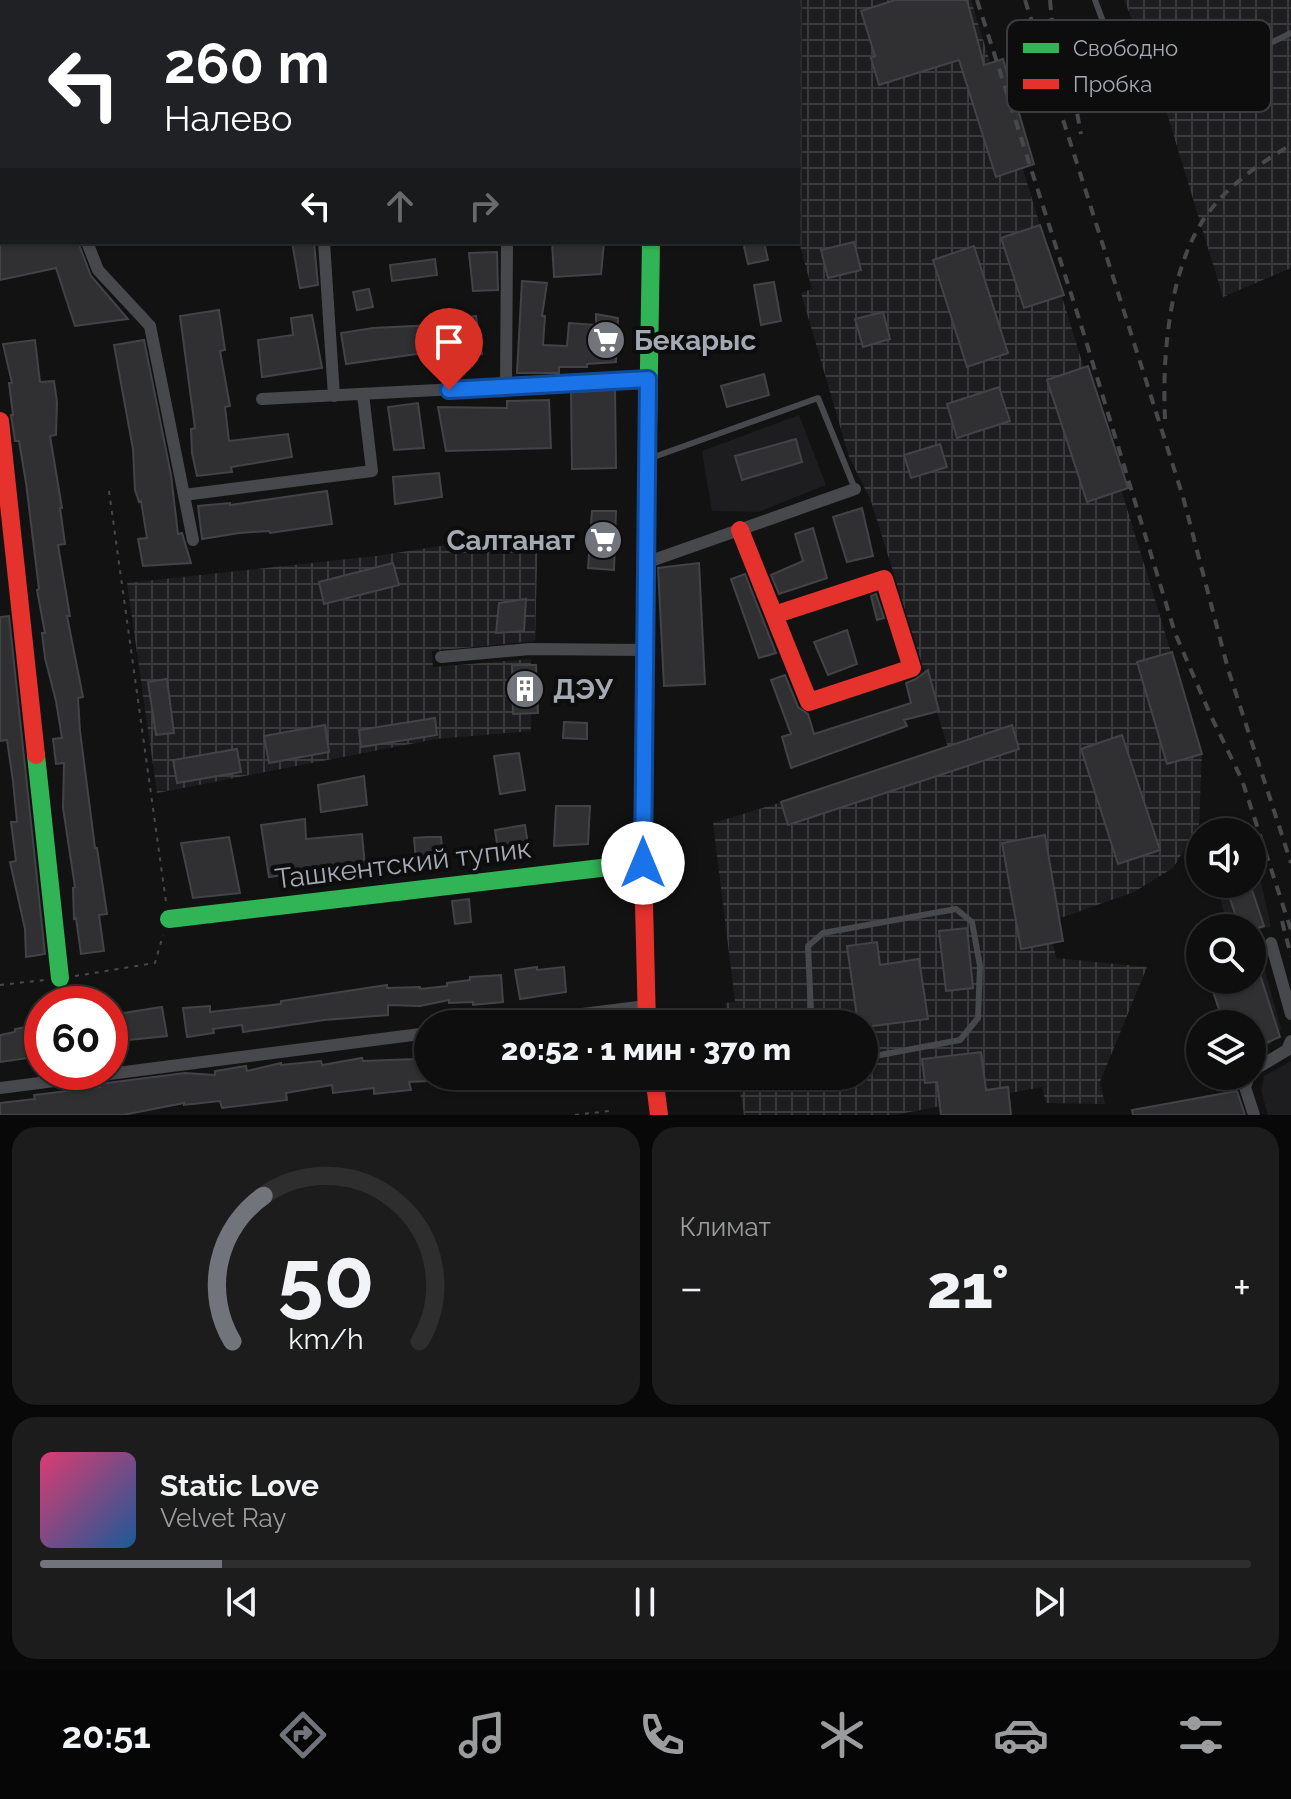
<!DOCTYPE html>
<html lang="ru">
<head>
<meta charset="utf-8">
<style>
	:root { --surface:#0e0e0e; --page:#1c1c1c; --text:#f1f3f6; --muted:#9b9c9e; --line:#2e2e2e; --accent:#71747b }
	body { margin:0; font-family:Raleway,sans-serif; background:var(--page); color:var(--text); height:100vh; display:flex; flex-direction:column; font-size:30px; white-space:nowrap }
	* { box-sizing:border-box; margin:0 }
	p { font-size:26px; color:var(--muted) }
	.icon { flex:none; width:44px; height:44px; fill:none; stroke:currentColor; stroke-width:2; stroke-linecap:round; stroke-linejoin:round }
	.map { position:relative; height:1115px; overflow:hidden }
	.side { display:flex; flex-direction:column; gap:12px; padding:12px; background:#080808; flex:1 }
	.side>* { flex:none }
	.top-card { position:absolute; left:0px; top:0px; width:800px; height:244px; box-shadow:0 2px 6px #0004,0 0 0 2px var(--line); background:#202124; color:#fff; overflow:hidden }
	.buttons { position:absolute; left:1186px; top:818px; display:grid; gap:16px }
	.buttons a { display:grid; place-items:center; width:80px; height:80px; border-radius:50%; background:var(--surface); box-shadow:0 2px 6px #0004,0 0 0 2px var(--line); font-size:40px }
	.speed { position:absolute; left:24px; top:986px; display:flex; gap:16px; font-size:40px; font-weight:700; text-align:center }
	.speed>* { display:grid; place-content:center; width:104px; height:104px; border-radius:50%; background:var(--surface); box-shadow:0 2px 6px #0004,0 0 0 2px var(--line); line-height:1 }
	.speed .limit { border:12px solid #d22; background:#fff; color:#111 }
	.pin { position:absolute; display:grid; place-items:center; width:68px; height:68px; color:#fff; margin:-82px -34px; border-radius:50% 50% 50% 0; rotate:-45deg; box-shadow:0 0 8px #0007 }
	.pin .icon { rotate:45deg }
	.me { position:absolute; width:88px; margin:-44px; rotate:0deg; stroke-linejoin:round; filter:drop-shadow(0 0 6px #0008) }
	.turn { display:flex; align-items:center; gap:28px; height:168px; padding:0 32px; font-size:36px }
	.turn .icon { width:104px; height:104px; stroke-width:2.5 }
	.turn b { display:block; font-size:56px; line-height:68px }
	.lanes { display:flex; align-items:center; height:76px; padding:0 32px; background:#0003; justify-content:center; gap:40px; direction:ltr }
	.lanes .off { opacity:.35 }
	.big { font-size:60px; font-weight:800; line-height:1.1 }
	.side .tile { flex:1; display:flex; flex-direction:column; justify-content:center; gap:12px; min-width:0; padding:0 28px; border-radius:24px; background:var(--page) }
	.side .dial { align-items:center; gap:0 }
	.dial svg { height:208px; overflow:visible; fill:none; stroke:var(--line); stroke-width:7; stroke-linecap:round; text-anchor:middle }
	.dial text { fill:var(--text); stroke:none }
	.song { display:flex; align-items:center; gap:24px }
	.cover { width:96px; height:96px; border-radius:12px; background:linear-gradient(135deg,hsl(340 70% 55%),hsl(210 70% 35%)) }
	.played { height:8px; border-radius:4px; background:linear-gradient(90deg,var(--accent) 15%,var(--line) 15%) }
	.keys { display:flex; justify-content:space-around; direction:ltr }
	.heat { display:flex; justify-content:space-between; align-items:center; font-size:44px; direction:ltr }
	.side .tiles { flex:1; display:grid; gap:12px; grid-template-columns:1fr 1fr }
	.tile:last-child { grid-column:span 2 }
	.trip { position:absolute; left:414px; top:1010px; width:464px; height:80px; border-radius:40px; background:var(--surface); box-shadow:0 2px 6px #0004,0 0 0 2px var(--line); font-weight:800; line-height:80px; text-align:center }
	.menu { display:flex; height:128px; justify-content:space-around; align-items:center; background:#060606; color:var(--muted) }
	.menu .icon { width:56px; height:56px }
	.menu .on { color:var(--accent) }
	.menu b { font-size:36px; color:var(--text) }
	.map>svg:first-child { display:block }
	.built { fill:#1d1d1f }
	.industrial { fill:url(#industrial-grid) }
	.building { fill:#303033; stroke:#424346; stroke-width:2 }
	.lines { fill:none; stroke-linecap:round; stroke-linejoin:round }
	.path { stroke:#48494c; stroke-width:2; stroke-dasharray:4 6; stroke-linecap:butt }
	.lane { stroke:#47484b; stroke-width:6 }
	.street { stroke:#47484b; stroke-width:12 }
	.fast { stroke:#30b455; stroke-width:18 }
	.jam { stroke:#e5322d; stroke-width:18 }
	.rail { stroke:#47484a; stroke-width:4; stroke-dasharray:10 8; stroke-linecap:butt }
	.route-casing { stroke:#114b97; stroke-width:20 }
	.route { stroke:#1a73e8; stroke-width:14 }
	.labels { text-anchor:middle; stroke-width:8; stroke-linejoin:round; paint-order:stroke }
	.poi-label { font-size:28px; font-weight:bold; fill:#a4a9b3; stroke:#0d0d0e; text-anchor:start }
	.street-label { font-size:28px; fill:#a4a9b3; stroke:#0d0d0e }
	.key { fill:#0d0d0e; stroke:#3a3c40; stroke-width:2 }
	.key-label { font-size:22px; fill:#a4a9b3 }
</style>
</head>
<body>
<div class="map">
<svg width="1291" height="1115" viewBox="0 0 1291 1115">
	<defs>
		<pattern id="industrial-grid" width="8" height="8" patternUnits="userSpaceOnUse" patternTransform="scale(2)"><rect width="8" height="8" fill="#1d1d1f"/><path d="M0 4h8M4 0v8" fill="none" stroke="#3b3b3d"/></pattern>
	</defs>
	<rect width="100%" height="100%" fill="#121213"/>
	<!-- built -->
	<path class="built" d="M799,415L826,485L758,512L712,511L702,451Z
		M1257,864L1271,927L1254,930L1281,1029L1271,1044L1252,1052V928H1221L1224,914L1217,884H1252V866Z
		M1291,1061V1115H1268L1261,1091L1264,1076Z"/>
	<!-- industrial -->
	<path class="industrial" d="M740,0H971L1202,753L1199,826L1173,868L1134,892L1049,922L1056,958L1147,967L1100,1082L1105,1104L1046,1103L1042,1087L894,1115H744L737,1076H864V1024H728L725,1003L735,1002L713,823L949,751L871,501L849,457L801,293L812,289L798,239V2Z
		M1124,0H1291V268L1223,297L1154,71Z
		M538,531L535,641L432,651L433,667L531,659V731L436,739L157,793L127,583L376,556Z"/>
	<!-- building -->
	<path class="building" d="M895,0H967L984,65L1003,59L1034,164L996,177L959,60L879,85L871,58L875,56L861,11Z
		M1040,225L1064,295L1024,308L1001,238Z
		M0,242H78L91,276L128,319L75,326L56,268L0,280Z
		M292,242H314L318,285L300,288Z
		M552,242H604L601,274L554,277Z
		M743,242H764L768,260L748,264Z
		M854,242L861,270L828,278L821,250Z
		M974,246L1008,353L967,367L933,260Z
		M497,252L498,290L473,291L469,253Z
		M435,259L437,275L392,281L390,265Z
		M522,281L547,283L542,316H545L543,345L567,346L569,323L596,325V314L618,318L616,362L587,364V367H559V373H517Z
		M774,282L781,321L761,325L754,285Z
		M369,289L373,307L357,310L353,292Z
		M219,310L225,350L220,351L230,406L225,407L229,441L288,434L292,457L231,467L232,472L197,476L192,453L191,429L195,428L180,316Z
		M883,312L890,339L863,347L855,319Z
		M312,315L322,368L262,377L258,340L293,335L291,318Z
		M476,316L482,354L439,360L438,351L346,364L341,333L373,328L434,325V322Z
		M35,340L40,382L54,381L57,402L56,435L50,436L62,508H60L65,544L58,545L70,616H67L83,697L78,698L80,731L95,848H97L107,914L99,915L104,951L81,954L76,918L74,919L73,888L75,887L63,808L64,763L56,764L53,739L62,738L56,701L45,658L42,633H45L37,590L39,589L26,483L19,441H15L11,415H13L9,383H12L3,344Z
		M144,340L171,475L178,534L182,533L191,563L143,566L138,539L147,538L141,501L139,502L135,490L133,449L114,345Z
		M1088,366L1128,488L1087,502L1047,380Z
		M764,374L769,395L727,407L721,386Z
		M999,387L1010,421L957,438L947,404Z
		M615,390L616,468L572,469L571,392Z
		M549,400L551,448L446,451L438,407L507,408V401Z
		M418,403L424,448L394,450L388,407Z
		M796,439L802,462L742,480L735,456Z
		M940,444L947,467L911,478L904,455Z
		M439,473L442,497L395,504L393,477Z
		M327,491L332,524L270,533L269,531L239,533L202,539L198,506L230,503V505Z
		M862,508L873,556L847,562L833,517Z
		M592,511H616L614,570L588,568Z
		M813,528L827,578L779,594L771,575L803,561L795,534Z
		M393,563L399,585L324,604L319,582Z
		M699,563L705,684L664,686L658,568Z
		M745,574L776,653L759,658L731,579Z
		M876,594L884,618L877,620L871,596Z
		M526,599L524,631L496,633L499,603Z
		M9,616L45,954L26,957L25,929L10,862L16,861L11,822H17L13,781L7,740L0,741V617Z
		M847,630L857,664L828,675L814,642Z
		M1172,652L1202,754L1167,764L1137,662Z
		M512,665H536L538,713L513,714Z
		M928,670L939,711L904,720L907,726L791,768L782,737L791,734L771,680L785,675L798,707L808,714L814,734L911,703L906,683L916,679Z
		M167,679L174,733L156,735L148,682Z
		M435,718L437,735L361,747L359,730Z
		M564,722L587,723V739L563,738Z
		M325,725L329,752L269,763L264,736Z
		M1012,725L1019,749L788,825L781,802Z
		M1122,735L1160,850L1118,864L1081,749Z
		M237,749L241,772L177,783L173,760Z
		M519,753L525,790L500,794L494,756Z
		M364,776L367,805L321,812L318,785Z
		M556,806H590L588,844L554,846Z
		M305,819L306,839L362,834L365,867L324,874V869L269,877L261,825Z
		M525,825L528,845L498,850L495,830Z
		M1045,835L1063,941L1021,949L1002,843Z
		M229,837L240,893L193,898L181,843Z
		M427,837H441L443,858L416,861L414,838Z
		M1246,884H1250L1264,926L1252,930V928H1240L1227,890Z
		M469,899L471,922L455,924L452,901Z
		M967,928L973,988L946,991L939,931Z
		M877,942L880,965L919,959L928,1019L864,1027V1024H858L847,946Z
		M1252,956H1254L1280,1037L1252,1049V1024H1224L1209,980H1252Z
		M537,967V970L564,967L566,992L520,999L515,970Z
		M501,975L503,1002L473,1005V1002L449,1003V1000L420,1006L388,1005V1015L324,1020L243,1032L242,1025L213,1029L214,1033L187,1037L183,1008L210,1006V1012L281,1004V1001L387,985V988L420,987V989L447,986V983L470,980V977Z
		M162,1007L167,1036L110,1042V1015Z
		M42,1024V1056L0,1062V1035L15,1032V1029Z
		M428,1046V1081L409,1082L411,1090L374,1094V1088L333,1093L332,1085L286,1093L287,1100L222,1108L220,1101L184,1105V1103L123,1115H0V1103L35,1099L34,1095L100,1087V1084L185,1073L215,1075V1071L246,1066L247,1071L281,1063V1065L321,1061L322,1065L362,1058L363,1061L415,1059L414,1047Z
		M981,1052L986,1090L1008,1087L1011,1115H941L937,1082L925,1083L922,1059Z
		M1237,1091L1245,1115H1133L1132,1110Z"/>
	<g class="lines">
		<!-- path -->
		<path class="path" d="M109,491L166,902
			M75,976L155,963L163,935
			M0,985L45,980
			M575,1115L609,1111"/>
		<!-- lane -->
		<path class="lane" d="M1095,0L1131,97L1152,101L1291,33
			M651,458L818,398L855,489
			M741,1024L811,1013
			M815,1024L811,1013L808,946L823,933L956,909L972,922L980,966L978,1018L960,1040L864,1058"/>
		<!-- street -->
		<path class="street" d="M0,41L2,40
			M0,219H2
			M87,242L98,270L150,326L193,540
			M324,242L334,396
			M506,387L507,242
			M262,399L648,379
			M184,495L372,471L363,394
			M645,563L855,489
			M441,657L530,649L644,650
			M1271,943L1291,1014
			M502,1024L646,1006
			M1252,1071L1287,1050L1291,1041
			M1249,1076L1245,1087L1254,1115
			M0,1088L428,1033"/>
		<!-- fast -->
		<path class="fast" d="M655,0V2
			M646,549L651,242
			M36,755L60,978
			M169,919L643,863"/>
		<!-- jam -->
		<path class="jam" d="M0,421L36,755
			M740,530L809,702L912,668L884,579L774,615
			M646,549L643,863L647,1024
			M654,1076L659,1115"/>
		<!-- rail -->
		<path class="rail" d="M977,0L1082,328L1175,633L1210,714L1242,780L1291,930
			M1025,0L1183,497L1228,669L1291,863
			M1050,0L1057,76
			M1064,43L1081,134
			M1165,419C1162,357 1169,268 1206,216C1227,186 1260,163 1291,145
			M1282,921L1291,956"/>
	</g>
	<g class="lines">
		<!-- route casing -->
		<g class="route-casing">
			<path id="route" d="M449,390L648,379L643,863"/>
		</g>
		<!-- route -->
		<use href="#route" class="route"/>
	</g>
	<!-- icons -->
	<defs>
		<g id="supermarket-disc" transform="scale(2)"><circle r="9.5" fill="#71747b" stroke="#0d0d0e"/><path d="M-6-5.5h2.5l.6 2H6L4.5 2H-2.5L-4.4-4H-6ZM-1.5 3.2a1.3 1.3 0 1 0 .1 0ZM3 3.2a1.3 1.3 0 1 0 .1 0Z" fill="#fff"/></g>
		<g id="building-disc" transform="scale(2)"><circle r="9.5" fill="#71747b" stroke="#0d0d0e"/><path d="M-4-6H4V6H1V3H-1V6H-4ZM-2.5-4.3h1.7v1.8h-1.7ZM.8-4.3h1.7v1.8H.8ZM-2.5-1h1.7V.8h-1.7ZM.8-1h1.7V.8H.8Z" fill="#fff"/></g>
	</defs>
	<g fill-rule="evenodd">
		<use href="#supermarket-disc" x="606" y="340"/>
		<use href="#supermarket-disc" x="603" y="540"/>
		<use href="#building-disc" x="525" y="689"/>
	</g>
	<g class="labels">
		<!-- poi labels -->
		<g class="poi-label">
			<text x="634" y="350">Бекарыс</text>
			<text x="575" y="550" text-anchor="end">Салтанат</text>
			<text x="553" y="699">ДЭУ</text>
		</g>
		<!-- street labels -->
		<g class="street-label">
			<text transform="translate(403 863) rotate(-7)" y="10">Ташкентский тупик</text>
		</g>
	</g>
	<!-- legend -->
	<rect x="1007" y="20" width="264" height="92" rx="12" class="key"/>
	<rect x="1023" y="43" width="36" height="10" fill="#30b455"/>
	<rect x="1023" y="79" width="36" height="10" fill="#e5322d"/>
	<g class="key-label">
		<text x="1073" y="56">Свободно</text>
		<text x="1073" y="92">Пробка</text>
	</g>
</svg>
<div class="buttons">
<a><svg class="icon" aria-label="sound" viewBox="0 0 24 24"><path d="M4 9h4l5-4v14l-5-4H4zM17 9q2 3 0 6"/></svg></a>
<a><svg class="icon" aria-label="search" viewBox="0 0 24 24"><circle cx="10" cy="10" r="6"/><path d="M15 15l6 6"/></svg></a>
<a><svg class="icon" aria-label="layers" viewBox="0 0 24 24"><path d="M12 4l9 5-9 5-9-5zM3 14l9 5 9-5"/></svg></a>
</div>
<div class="speed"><div class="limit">60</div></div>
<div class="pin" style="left:449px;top:390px;background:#d93025"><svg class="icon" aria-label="arrive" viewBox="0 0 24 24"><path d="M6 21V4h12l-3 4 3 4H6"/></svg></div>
<svg class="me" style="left:643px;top:863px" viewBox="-20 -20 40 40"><circle r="19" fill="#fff"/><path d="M0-13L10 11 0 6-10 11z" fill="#1a73e8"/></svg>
<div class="trip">20:52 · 1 мин · 370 m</div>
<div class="top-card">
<div class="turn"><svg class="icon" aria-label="left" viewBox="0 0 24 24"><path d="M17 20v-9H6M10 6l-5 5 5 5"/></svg><div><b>260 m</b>Налево</div></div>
<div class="lanes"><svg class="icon" aria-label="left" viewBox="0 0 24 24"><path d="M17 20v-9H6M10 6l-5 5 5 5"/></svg><svg class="icon off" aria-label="ahead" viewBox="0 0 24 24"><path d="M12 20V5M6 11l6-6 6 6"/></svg><svg class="icon off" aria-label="right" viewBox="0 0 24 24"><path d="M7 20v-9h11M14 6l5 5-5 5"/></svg></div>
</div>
</div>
<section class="side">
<div class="tiles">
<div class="tile dial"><svg viewBox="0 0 100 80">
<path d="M14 69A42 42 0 1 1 86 69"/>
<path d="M14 69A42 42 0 0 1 26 13" stroke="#71747b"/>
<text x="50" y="56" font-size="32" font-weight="700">50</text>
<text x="50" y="72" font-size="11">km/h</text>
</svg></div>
<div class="tile"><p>Климат</p>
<div class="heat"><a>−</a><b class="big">21°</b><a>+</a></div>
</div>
<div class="tile">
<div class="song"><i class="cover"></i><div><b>Static Love</b><p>Velvet Ray</p></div></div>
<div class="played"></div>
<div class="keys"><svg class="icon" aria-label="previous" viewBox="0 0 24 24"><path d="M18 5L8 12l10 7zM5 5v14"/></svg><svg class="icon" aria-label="pause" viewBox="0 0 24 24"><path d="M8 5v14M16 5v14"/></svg><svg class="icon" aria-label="next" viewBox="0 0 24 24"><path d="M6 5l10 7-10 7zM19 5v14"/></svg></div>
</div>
</div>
</section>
<nav class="menu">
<b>20:51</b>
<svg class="icon on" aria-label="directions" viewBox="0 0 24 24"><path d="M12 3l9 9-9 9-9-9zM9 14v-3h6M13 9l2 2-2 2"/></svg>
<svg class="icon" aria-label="music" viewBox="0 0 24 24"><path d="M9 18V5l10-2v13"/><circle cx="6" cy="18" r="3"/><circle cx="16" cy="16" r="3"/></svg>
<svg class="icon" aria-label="phone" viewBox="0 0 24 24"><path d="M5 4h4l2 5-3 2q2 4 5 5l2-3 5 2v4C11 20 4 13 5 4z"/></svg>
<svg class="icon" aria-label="climate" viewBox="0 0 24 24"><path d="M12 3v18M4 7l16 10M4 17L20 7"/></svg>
<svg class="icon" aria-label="car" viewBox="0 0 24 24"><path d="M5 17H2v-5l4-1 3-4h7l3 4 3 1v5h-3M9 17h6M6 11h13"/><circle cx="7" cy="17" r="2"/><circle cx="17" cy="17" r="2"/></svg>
<svg class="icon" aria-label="filters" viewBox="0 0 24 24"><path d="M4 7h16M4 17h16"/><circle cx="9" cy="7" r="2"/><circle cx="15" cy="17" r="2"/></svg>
</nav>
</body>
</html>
